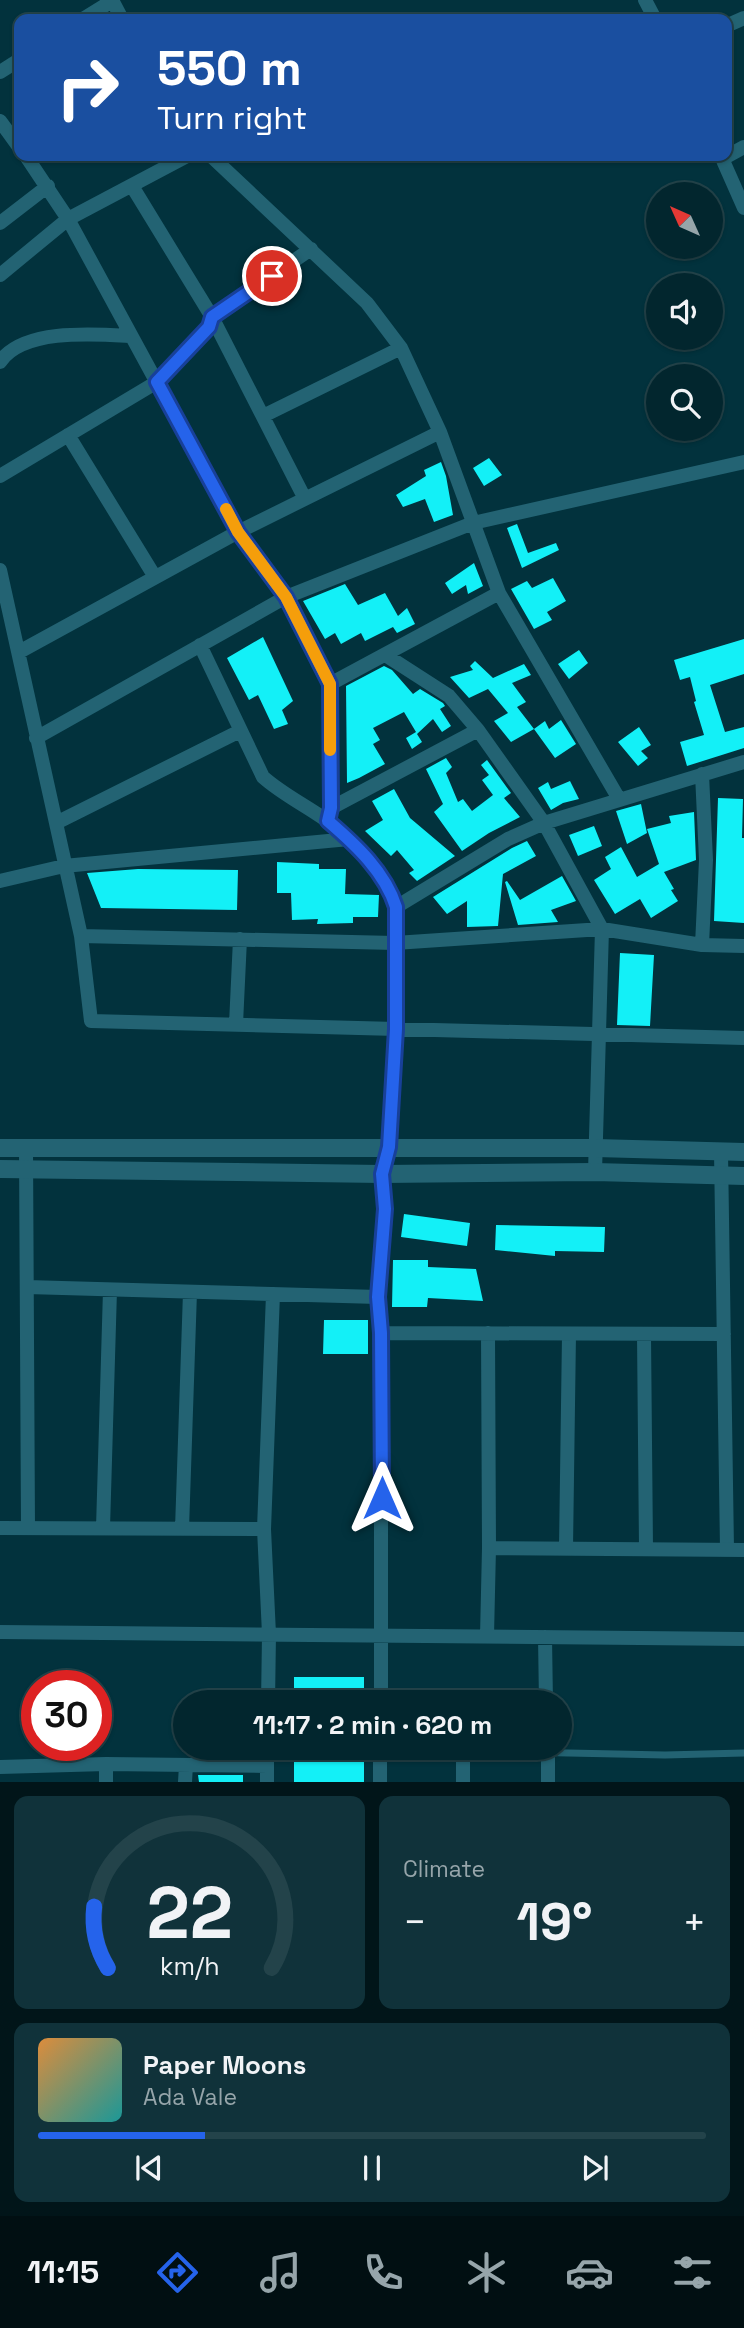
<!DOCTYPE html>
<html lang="en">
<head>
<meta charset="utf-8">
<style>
	:root { --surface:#02262e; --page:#10323a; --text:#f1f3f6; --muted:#96a5aa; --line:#23434a; --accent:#2563eb }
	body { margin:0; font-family:"Space Grotesk",sans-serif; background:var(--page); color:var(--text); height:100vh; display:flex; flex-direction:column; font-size:26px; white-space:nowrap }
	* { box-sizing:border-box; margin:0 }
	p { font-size:23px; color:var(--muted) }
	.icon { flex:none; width:38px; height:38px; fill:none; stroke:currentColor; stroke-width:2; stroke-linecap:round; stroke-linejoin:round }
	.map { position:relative; height:1782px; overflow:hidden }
	.sheet { display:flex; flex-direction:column; gap:14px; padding:14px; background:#011519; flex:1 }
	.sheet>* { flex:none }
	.hud { position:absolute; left:14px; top:14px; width:718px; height:147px; border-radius:14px; box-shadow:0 2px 5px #0004,0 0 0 2px var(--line); background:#1a4fa0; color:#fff; overflow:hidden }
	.needle { width:46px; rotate:315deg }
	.buttons { position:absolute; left:646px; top:182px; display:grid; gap:14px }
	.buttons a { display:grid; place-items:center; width:77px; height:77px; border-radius:50%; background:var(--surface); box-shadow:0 2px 5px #0004,0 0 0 2px var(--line); font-size:35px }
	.speed { position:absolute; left:21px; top:1670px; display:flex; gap:14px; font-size:35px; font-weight:700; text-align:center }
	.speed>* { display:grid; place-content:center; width:91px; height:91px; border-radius:50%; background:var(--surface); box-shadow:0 2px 5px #0004,0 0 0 2px var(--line); line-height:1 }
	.speed .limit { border:10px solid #d22; background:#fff; color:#111 }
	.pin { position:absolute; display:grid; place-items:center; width:60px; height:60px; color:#fff; margin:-30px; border:4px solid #fff; border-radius:50%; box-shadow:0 2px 7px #0007 }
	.me { position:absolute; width:77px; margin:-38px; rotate:0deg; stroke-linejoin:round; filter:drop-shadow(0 0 5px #0008) }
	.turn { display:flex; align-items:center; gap:24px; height:147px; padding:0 28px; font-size:32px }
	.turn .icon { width:91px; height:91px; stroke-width:2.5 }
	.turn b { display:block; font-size:49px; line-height:60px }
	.big { font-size:52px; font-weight:700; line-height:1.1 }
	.sheet .card { flex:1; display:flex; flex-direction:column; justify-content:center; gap:10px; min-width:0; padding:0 24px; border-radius:14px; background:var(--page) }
	.sheet .dial { align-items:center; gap:0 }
	.dial svg { height:182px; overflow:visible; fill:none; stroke:var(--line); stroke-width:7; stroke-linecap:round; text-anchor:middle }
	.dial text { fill:var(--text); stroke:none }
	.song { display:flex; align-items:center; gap:21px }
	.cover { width:84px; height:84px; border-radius:10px; background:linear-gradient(135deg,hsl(30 70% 55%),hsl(180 70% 35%)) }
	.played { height:7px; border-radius:4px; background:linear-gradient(90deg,var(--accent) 25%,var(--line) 25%) }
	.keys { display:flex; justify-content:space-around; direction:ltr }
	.heat { display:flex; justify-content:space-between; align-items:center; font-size:38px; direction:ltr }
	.sheet .tiles { flex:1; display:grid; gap:14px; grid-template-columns:1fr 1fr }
	.card:last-child { grid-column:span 2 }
	.trip { position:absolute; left:173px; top:1690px; width:399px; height:70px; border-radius:35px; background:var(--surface); box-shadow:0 2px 5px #0004,0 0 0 2px var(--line); font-weight:700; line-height:70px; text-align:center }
	.tabs { display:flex; height:112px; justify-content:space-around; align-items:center; background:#010f12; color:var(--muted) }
	.tabs .icon { width:49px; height:49px }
	.tabs .on { color:var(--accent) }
	.tabs b { font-size:32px; color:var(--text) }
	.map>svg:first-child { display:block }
	.building { fill:#13f0f7 }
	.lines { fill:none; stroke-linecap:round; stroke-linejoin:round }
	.service { stroke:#236373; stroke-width:7 }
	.minor { stroke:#236373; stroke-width:14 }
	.tertiary { stroke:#236373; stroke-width:18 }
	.route-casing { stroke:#184099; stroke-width:18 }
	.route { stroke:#2563eb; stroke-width:12 }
	.slow { stroke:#f59e0b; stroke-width:12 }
</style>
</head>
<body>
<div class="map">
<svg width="744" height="1782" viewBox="0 0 744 1782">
	<rect width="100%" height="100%" fill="#02323d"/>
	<!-- building -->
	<path class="building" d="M489,458L502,475L484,486L473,468Z
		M441,462L446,476L453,515L434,522L425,499L403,507L396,495L426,476L424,470Z
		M517,524L528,553L556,543L559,550L522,568L507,528Z
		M474,563L483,586L468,594L466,585L452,594L445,583Z
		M553,578L566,601L547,612L552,620L534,629L511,589L527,581L532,588Z
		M345,584L358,605L385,593L398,616L407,608L415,624L397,633L393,627L365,641L361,633L341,644L335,633L325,639L303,601Z
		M263,637L293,701L282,710L288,724L274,729L258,695L249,700L227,658Z
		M744,639V674L710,685L725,732L744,727V748L687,766L680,742L704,735L694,702L696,701L690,677L680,680L674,660Z
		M579,650L588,663L569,679L558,664Z
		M475,661L493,678L524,664L531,675L512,683L526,702L517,707L534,729L511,742L494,721L508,713L488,689L469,698L450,677L473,670L470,666Z
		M384,666L392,670L413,694L420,689L443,703L445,706L440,709L451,726L442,732L433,719L417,734L422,742L412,749L406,738L416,732L404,712L373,728L380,740L373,744L385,764L359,778L347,783L346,686Z
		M561,720L576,744L555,758L534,729L545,721L549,729Z
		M639,727L651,745L641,751L648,758L638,766L618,742Z
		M446,758L452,767L446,773L458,802L463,799L472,811L493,795L482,780L489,775L481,765L487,760L511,793L504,798L520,817L489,833L462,851L434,812L443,804L426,769Z
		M570,781L579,799L563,803L551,810L538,788L548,782L551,789Z
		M394,789L410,818L455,856L417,881L409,873L414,870L397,850L391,856L365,831L383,820L372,801Z
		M718,798L743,799L742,838H744V923L714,921Z
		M641,804L647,833L627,844L616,811Z
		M694,812L696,860L664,872L674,889L671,890L678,901L651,918L640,899L615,914L594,880L611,869L605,857L621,847L637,877L659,864L647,829L671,823L669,816Z
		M594,826L602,846L578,856L569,835Z
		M527,841L536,856L503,874L498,926L467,927V901L447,914L433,897L512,848Z
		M277,862L319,864V869H346L345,894L379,895L378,917H353V923L317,924L318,919L292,920L291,893H277Z
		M138,869L238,870L237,910L101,908L87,873Z
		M562,876L576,901L551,910L558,922L518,925L505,882L507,881L520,900Z
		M620,953L654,955L650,1026L617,1025Z
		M404,1214L470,1223L467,1246L401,1237Z
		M496,1225L605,1227L604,1252L555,1251V1256L495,1250Z
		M393,1260H428V1267L476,1269L483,1301L428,1298L427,1307H392Z
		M324,1320H368V1354H323Z
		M294,1677H364V1703H294Z
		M294,1748H364V1782H294Z
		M198,1775H243V1782H199Z"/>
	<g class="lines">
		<!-- service -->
		<path class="service" d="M380,1749L665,1755L744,1753"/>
		<!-- minor -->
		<path class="minor" d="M112,0L122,19
			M645,0L655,19
			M83,19L112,1
			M726,26L744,18
			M0,72L19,60
			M0,121L19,147
			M26,156L68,219L238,532L286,597L330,684L331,808L328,821
			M211,156L367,303L401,348L440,432L499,593L619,799
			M721,156L744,208
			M722,159L744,147
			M132,186L212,317L304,497
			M0,223L48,186
			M0,275L68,219L187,156
			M0,362C23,328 95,334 131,336
			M263,416L401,348
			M68,435L155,577
			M0,476L157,382L209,327L212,317L311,249
			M0,570L81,936L91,1021L744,1038
			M200,645L263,777C282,794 305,805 326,820C355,840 386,873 396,907V1029L389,1147L382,1174L385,1209L378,1297L381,1333V1703
			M19,652L238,532L440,432
			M387,656L449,696L478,730L544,823L602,929L595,1172
			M330,684L499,593
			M36,738L286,597L473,523L744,462
			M331,808L478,730
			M56,823L240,731
			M0,881L64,866L349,839
			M396,907L508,839L544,823L744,762
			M81,936L395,943L602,929L702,945L744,946
			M702,945L706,860L702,774
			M236,1024L240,939
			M26,1148L28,1528
			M721,1152L727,1549
			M27,1287L378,1297
			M381,1333L724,1334
			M644,1335L646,1548
			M0,1528L264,1529
			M103,1528L110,1290
			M182,1529L190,1292
			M489,1548L744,1550
			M566,1548L569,1334
			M0,1632L744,1639
			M487,1636L489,1548L488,1333
			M545,1637L546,1703
			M268,1703L269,1634L264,1529L273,1294
			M380,1748V1782
			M463,1751V1782
			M0,1767L106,1764L267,1766
			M106,1782V1764
			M185,1782L186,1765
			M267,1782V1748
			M548,1782V1748"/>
		<!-- tertiary -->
		<path class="tertiary" d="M0,1148H596L744,1152
			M0,1169L382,1174L595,1172L744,1176"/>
	</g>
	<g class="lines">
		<!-- route casing -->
		<g class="route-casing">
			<path id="route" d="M272,276L212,317L209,327L157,382L238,532L286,597L330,684L331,808L328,821C356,845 385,872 396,907V1029L389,1147L382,1174L385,1209L378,1297L381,1333L382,1498"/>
		</g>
		<!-- route -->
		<use href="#route" class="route"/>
		<!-- slow -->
		<path class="slow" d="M226,509L238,532L286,597L330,684V750"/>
	</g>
</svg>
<div class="buttons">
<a><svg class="needle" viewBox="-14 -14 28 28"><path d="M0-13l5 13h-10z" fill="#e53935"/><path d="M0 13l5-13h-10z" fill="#96a5aa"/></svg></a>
<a><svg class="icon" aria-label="sound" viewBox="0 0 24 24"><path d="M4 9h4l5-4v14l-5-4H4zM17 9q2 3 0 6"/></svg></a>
<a><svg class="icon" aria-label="search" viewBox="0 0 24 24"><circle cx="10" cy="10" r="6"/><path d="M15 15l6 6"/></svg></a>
</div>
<div class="speed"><div class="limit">30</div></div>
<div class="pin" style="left:272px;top:276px;background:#d93025"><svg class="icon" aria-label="arrive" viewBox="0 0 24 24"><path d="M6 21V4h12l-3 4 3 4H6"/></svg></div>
<svg class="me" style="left:382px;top:1498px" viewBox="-20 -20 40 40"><path d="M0-17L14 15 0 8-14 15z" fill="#2563eb" stroke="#fff" stroke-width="4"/></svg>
<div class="trip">11:17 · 2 min · 620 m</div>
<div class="hud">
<div class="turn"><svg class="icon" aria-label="right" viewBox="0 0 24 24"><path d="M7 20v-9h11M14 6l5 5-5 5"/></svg><div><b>550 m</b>Turn right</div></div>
</div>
</div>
<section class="sheet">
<div class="tiles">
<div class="card dial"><svg viewBox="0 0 100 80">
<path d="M14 69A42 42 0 1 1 86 69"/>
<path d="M14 69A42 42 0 0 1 8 42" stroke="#2563eb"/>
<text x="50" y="56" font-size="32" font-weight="700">22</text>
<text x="50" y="72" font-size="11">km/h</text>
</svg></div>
<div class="card"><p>Climate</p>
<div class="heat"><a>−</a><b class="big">19°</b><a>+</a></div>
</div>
<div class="card">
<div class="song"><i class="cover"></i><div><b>Paper Moons</b><p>Ada Vale</p></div></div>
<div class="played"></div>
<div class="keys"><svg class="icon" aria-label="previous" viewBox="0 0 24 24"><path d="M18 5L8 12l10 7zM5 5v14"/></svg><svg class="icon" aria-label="pause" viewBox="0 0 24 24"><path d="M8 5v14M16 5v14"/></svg><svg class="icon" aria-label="next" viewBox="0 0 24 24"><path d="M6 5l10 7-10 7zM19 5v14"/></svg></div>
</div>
</div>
</section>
<nav class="tabs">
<b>11:15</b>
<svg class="icon on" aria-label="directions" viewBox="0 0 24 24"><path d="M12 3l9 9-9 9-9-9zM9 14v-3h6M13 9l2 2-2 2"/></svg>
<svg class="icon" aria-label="music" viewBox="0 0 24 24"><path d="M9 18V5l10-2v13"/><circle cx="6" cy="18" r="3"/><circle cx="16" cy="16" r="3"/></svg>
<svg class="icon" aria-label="phone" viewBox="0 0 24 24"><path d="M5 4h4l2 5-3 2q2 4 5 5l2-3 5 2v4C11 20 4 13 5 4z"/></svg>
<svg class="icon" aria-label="climate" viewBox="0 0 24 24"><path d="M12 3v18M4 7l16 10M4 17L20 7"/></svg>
<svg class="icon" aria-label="car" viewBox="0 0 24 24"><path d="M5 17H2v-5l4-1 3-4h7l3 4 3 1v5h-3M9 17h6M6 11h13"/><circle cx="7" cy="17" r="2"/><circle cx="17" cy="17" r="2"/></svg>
<svg class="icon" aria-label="filters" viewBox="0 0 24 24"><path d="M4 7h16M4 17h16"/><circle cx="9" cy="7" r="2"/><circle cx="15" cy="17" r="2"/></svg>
</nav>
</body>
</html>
